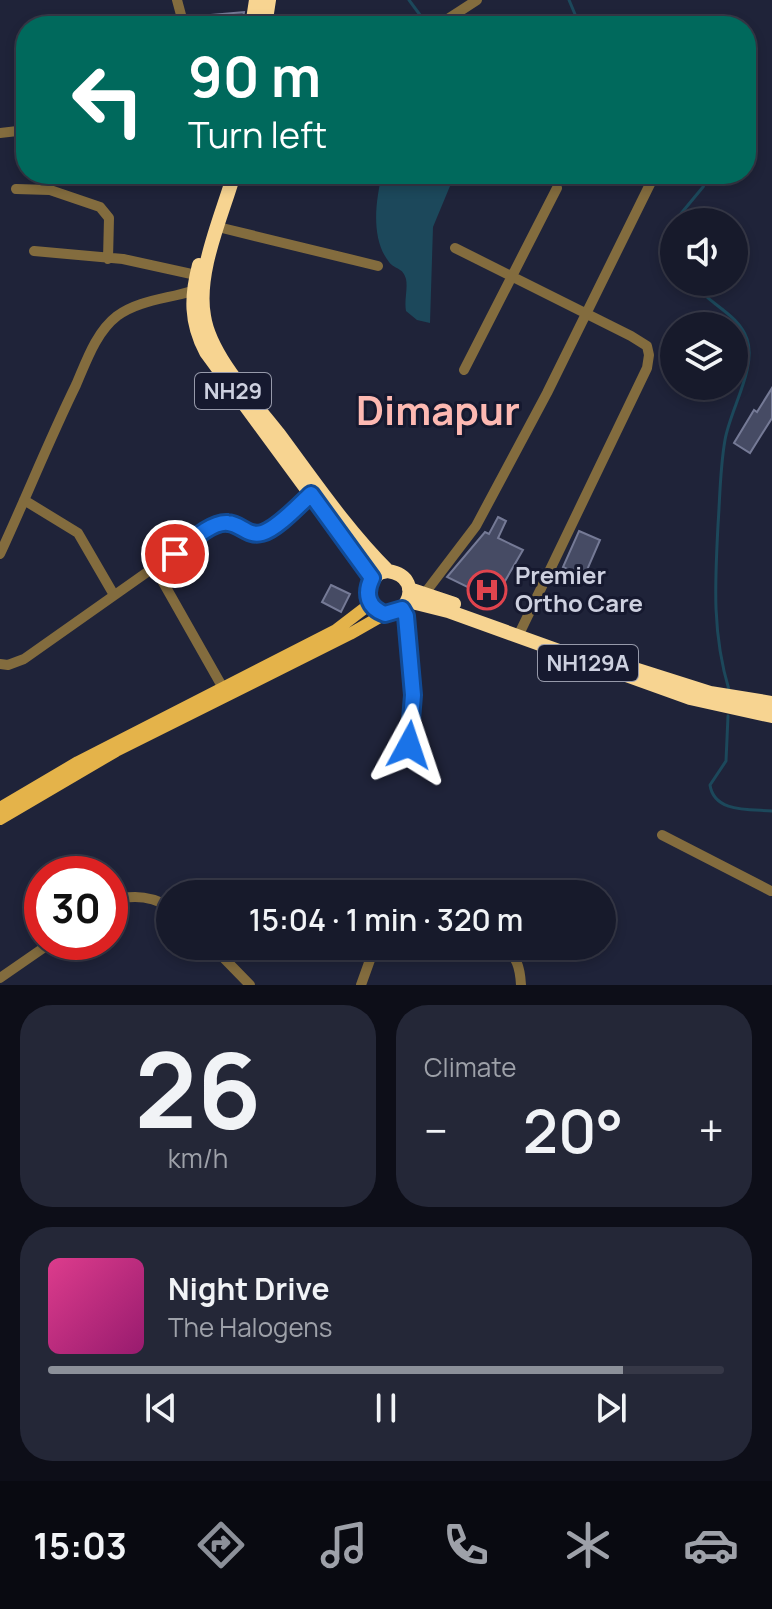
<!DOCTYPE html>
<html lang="en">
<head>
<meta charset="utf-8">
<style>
	:root { --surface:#171a2b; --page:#242737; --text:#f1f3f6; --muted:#9ea1a9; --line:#363847; --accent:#8c9099 }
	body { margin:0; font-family:Manrope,sans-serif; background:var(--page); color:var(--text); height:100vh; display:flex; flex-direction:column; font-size:30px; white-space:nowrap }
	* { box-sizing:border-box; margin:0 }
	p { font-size:26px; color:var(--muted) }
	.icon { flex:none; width:44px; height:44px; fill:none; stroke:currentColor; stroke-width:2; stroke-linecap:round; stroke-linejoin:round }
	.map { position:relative; height:985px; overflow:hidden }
	.drawer { display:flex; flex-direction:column; gap:20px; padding:20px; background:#0d0e18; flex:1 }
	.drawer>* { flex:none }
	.top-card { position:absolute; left:16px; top:16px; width:740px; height:168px; border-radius:32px; box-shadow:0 4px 12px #0003,0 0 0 2px var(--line); background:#00695c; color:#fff; overflow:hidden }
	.tools { position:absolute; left:660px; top:208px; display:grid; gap:16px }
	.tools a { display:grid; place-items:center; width:88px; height:88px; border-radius:50%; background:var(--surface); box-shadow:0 4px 12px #0003,0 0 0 2px var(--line); font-size:40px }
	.speed { position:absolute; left:24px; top:856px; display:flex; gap:16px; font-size:40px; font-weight:700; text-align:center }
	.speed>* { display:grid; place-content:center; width:104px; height:104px; border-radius:50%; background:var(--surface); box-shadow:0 4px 12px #0003,0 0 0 2px var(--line); line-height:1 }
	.speed .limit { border:12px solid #d22; background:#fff; color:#111 }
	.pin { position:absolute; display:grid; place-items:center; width:68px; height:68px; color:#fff; margin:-34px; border:4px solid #fff; border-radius:50%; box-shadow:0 2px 8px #0007 }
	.me { position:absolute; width:88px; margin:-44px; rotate:5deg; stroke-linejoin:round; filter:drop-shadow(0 0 6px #0008) }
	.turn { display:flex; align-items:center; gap:28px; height:168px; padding:0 40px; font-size:36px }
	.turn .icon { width:104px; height:104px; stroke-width:2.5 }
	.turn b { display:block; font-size:56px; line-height:68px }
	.big { font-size:60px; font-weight:600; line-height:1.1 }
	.drawer .tile { flex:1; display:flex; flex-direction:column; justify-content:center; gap:12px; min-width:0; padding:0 28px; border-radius:32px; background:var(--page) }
	.drawer .dial { align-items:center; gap:0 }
	.dial b { font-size:104px; line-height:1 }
	.song { display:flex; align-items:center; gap:24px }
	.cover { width:96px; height:96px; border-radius:12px; background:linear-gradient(135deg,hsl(330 70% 55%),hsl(320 70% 35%)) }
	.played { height:8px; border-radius:4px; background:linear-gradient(90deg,var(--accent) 85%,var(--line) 85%) }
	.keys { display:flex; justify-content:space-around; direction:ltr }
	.heat { display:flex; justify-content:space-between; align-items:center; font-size:44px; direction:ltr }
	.drawer .tiles { flex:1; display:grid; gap:20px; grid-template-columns:1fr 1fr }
	.tile:last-child { grid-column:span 2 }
	.trip { position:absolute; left:156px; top:880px; width:460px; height:80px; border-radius:40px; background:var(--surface); box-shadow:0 4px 12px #0003,0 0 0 2px var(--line); font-weight:600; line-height:80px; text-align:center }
	.dock { display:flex; height:128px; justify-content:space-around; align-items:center; background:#090a11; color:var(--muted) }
	.dock .icon { width:56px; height:56px }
	.dock .current { color:var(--accent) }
	.dock b { font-size:36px; color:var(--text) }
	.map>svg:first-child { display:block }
	.water { fill:#1c485b }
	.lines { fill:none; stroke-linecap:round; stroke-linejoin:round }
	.stream { stroke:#1c485b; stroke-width:3 }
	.building { fill:#464b64; stroke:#757a96; stroke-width:2 }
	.minor { stroke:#836c3e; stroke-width:10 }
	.major { stroke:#e4b34a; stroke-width:12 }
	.highway { stroke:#f7d491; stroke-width:14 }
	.route-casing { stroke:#114b97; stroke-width:20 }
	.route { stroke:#1a73e8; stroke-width:14 }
	.labels { text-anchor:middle; stroke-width:6; stroke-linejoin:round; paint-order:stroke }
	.shield { fill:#16192f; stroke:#9699aa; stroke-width:2 }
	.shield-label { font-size:22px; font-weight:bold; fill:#cdd0df }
	.poi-label { font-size:24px; font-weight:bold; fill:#cdd0df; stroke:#16192f; text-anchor:start }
	.town-label { font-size:40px; font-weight:bold; fill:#fdb9b2; stroke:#16192f }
</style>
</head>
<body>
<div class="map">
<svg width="772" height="985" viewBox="0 0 772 985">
	<rect width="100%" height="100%" fill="#1f2339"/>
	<!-- water -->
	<path class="water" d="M382,174H455L433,227L430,323L417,320L406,311C404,300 408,289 406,279C403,267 395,270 389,262C370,238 376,200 382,174Z"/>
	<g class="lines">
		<!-- stream -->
		<path class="stream" d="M409,0L426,23
			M569,0L577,19L628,26
			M674,222L703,187L709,174
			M674,222L670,233L674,240
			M693,282C707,304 738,313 747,339C757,367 730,410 725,440C720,468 720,497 718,525C715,583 712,633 729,690
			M728,716L726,761L710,785C714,813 750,809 772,811"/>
	</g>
	<!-- building -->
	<path class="building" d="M244,12L242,26H200V16Z
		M772,388V418L750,453L734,443L754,410L757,412Z
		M498,517L506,521L498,538L523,550L494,600L447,577L485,532L489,534Z
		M579,531L600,540L584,577L563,567Z
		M331,585L350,594L341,612L322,602Z"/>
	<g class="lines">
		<!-- minor -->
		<path class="minor" d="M177,0L184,26
			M437,26L477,0
			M0,133L26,130
			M16,189L50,190L100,207L109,218L108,259
			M218,227L378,266
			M455,248L631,336L647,346L649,355L647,368L521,630
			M34,251L123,259L196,275
			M464,370L557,188
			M24,500L78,533L114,595
			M0,554C26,498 49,440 76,385C86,362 96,332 117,316C139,300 167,299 192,291
			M155,568L223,688
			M425,593L476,526L547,393L655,174
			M402,609C416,639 412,711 409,745
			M0,664L8,665L24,659L214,525C231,520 235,528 249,533C271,539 296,507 311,494
			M662,835L771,891
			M110,902C130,894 151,896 170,907
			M212,946L250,985
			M502,946C517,956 520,967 521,985
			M0,978L52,942
			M361,985L375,946"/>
		<!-- major -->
		<path class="major" d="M0,808L78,762L336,630L370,604
			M0,819L116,751L350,634L385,614"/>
		<!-- highway -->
		<path class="highway" d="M252,26L256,0
			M265,26L269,0
			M234,174C222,216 196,272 204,316C210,356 253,401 278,433C313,480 346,529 388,571C432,578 399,636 370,604L368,586L379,573L388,571
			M199,265C191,296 190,322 206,352L372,578
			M409,589L454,604
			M408,601L448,611L690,698L772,716
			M628,667L710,693L772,703"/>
	</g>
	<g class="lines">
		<!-- route casing -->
		<g class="route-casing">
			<path id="route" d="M175,554C188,544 211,521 228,523C241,524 248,537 262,533C277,529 299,505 311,494L372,578C364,594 368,608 385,614L402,609L406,616L413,695L409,745"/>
		</g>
		<!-- route -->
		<use href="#route" class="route"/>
	</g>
	<!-- icons -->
	<defs>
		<g id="hospital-ring" transform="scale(2)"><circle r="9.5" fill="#16192f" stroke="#e0444e" stroke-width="1.5"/><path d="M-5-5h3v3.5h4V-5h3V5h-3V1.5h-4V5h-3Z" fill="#e0444e"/></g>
	</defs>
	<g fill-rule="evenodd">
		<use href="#hospital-ring" x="487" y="590"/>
	</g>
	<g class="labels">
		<!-- shield labels -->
		<g class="shield">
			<rect x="195" y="373" width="76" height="36" rx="6"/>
			<rect x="538" y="645" width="100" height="36" rx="6"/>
		</g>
		<g class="shield-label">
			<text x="233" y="399">NH29</text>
			<text x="588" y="671">NH129A</text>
		</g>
		<!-- poi labels -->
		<g class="poi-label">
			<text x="515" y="584">Premier<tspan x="515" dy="28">Ortho Care</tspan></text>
		</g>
		<!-- town labels -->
		<g class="town-label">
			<text x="438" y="425">Dimapur</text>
		</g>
	</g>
</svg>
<div class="tools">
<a><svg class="icon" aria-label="sound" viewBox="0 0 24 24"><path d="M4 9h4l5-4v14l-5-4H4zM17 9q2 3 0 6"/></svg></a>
<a><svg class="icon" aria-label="layers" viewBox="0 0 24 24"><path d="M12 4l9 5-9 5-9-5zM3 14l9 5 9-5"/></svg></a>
</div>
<div class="speed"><div class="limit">30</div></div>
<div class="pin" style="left:175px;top:554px;background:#d93025"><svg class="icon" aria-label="arrive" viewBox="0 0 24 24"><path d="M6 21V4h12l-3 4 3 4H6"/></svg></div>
<svg class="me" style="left:409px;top:745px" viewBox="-20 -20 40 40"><path d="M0-17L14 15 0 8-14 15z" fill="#1a73e8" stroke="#fff" stroke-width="4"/></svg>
<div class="trip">15:04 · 1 min · 320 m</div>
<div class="top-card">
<div class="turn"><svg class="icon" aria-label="left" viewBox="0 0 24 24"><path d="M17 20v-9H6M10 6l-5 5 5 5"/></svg><div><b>90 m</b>Turn left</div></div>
</div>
</div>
<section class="drawer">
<div class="tiles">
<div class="tile dial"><b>26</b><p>km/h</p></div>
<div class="tile"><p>Climate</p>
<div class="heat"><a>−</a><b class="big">20°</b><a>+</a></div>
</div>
<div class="tile">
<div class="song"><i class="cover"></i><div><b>Night Drive</b><p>The Halogens</p></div></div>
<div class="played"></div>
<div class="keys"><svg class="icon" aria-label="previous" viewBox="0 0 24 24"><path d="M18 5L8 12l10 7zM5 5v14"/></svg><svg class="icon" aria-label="pause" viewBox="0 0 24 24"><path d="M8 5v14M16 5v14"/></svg><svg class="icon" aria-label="next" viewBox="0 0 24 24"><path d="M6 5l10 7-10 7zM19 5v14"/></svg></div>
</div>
</div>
</section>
<nav class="dock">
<b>15:03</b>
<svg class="icon current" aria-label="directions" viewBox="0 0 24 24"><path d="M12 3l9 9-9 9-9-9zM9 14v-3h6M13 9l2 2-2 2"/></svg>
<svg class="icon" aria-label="music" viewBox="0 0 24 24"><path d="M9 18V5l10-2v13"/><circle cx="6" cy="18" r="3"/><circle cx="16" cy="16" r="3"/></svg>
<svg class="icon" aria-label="phone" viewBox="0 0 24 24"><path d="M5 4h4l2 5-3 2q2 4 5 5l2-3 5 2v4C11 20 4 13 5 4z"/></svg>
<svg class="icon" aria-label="climate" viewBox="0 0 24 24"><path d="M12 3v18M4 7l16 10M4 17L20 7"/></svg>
<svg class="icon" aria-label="car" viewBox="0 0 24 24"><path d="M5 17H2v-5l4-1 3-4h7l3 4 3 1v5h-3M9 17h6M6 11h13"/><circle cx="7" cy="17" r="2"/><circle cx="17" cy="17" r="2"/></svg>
</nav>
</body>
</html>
